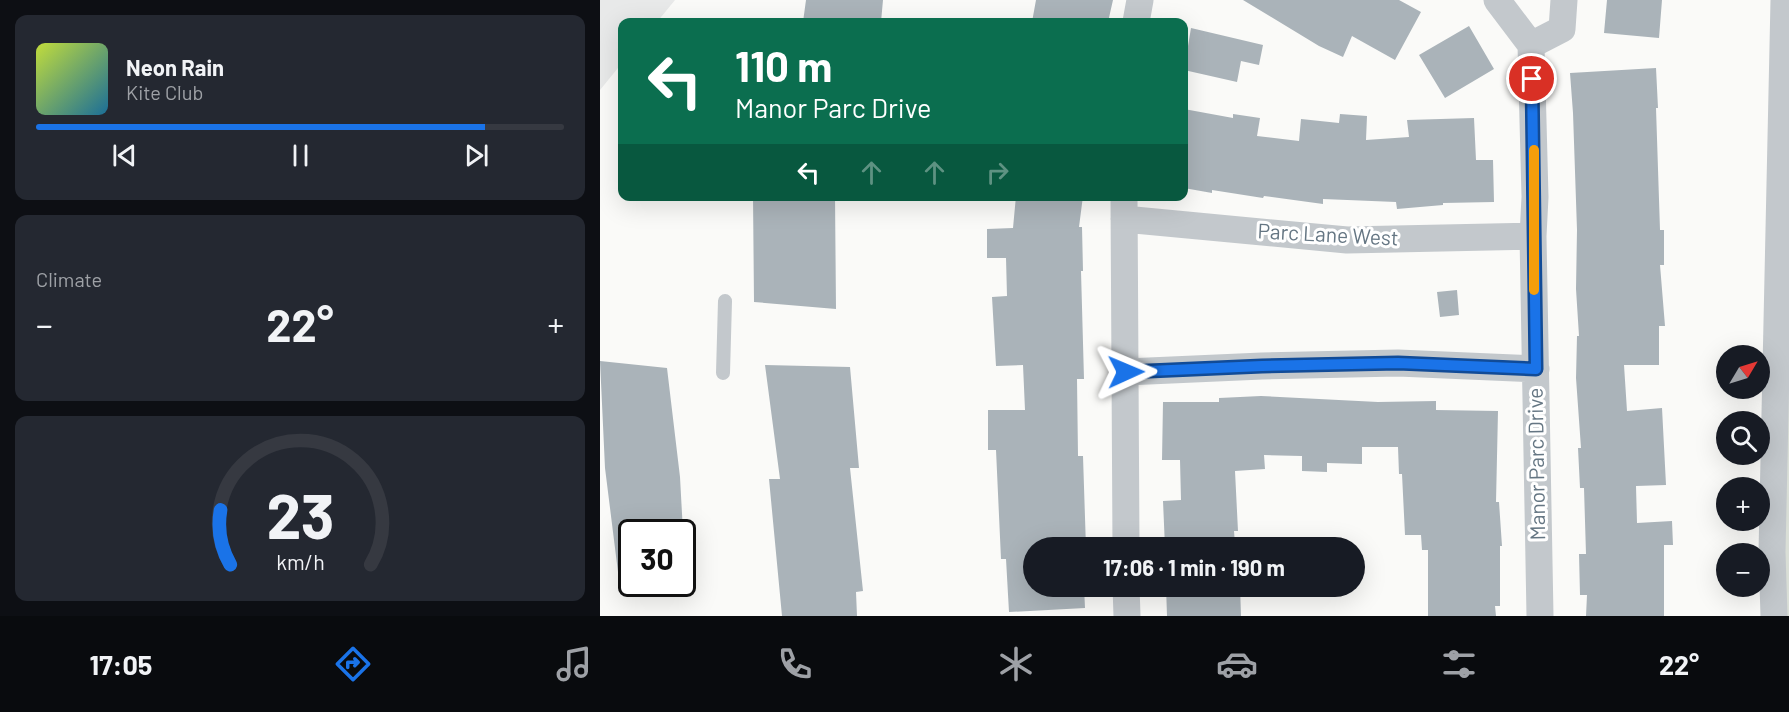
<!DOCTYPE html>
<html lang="en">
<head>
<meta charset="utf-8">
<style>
	:root { --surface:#171b24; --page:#242831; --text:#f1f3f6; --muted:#9ea1a6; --line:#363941; --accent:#1a73e8 }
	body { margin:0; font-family:Barlow,sans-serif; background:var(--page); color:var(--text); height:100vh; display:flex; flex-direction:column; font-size:22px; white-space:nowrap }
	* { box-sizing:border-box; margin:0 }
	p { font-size:20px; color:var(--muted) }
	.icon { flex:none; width:33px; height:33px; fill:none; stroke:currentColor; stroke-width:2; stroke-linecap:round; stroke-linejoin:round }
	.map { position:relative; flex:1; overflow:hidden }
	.panel { display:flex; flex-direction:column; gap:15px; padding:15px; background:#0d0f14; width:600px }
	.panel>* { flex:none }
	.banner { position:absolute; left:18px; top:18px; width:570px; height:183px; border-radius:12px; box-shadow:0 6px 24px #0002; background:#0b6e4f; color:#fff; overflow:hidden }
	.needle { width:39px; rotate:52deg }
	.tools { position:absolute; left:1116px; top:345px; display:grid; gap:12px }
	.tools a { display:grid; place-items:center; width:54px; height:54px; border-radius:50%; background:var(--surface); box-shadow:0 6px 24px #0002; font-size:30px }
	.speed { position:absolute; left:18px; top:519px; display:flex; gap:12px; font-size:30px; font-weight:700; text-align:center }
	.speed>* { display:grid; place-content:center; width:78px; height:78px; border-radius:50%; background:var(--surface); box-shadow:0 6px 24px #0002; line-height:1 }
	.speed .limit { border:3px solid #111; border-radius:9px; background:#fff; color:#111 }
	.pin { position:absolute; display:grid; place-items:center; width:51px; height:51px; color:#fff; margin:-26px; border:3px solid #fff; border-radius:50%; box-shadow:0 2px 6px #0007 }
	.me { position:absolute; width:66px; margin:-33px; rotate:89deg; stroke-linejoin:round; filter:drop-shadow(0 0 4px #0008) }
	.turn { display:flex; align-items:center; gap:21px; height:126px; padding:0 18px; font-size:27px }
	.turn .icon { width:78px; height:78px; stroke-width:2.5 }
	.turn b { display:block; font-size:42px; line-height:51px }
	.lanes { display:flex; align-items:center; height:57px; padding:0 18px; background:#0003; justify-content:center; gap:30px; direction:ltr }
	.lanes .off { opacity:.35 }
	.big { font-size:45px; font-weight:700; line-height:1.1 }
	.panel .card { flex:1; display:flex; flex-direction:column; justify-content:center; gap:9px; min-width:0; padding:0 21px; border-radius:12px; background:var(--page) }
	.panel .dial { align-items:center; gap:0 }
	.dial svg { height:156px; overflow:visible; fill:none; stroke:var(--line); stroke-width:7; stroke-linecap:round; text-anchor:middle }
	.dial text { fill:var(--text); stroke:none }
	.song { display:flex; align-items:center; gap:18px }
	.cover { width:72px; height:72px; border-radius:9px; background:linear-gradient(135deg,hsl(70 70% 55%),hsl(200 70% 35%)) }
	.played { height:6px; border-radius:3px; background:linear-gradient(90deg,var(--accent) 85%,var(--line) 85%) }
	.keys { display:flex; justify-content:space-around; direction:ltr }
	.heat { display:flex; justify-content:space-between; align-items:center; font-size:33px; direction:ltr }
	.trip { position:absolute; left:423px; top:537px; width:342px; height:60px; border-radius:30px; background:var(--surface); box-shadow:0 6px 24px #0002; font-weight:700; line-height:60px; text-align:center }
	.tab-bar { display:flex; height:96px; justify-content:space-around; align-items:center; background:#090b0e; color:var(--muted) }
	.tab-bar .icon { width:42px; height:42px }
	.tab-bar .selected { color:var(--accent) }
	.tab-bar b { font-size:27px; color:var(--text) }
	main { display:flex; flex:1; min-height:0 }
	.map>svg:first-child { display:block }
	.built { fill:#e8e9e9 }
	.green { fill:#dadfd7 }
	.building { fill:#aab3b9 }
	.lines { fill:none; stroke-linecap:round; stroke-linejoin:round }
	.lane { stroke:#c3c8cc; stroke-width:14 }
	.street { stroke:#c3c8cc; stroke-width:27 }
	.route-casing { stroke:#114b97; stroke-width:15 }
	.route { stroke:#1a73e8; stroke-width:10 }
	.slow { stroke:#f59e0b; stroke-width:10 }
	.labels { text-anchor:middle; stroke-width:6; stroke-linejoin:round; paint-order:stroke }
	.street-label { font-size:21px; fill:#657683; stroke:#fff }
</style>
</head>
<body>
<main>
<section class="panel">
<div class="card">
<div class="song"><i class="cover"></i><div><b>Neon Rain</b><p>Kite Club</p></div></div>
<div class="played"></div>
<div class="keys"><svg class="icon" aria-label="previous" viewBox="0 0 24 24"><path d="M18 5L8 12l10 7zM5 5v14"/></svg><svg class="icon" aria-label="pause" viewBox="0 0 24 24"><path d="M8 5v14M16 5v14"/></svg><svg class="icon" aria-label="next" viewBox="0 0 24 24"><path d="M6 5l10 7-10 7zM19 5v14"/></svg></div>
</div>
<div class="card"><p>Climate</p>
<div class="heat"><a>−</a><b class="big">22°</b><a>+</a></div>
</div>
<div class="card dial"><svg viewBox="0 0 100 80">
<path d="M14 69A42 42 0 1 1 86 69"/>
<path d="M14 69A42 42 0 0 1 9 41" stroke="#1a73e8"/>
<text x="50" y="56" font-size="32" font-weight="700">23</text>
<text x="50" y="72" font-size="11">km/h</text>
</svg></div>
</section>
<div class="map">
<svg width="1189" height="616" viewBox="0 0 1189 616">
	<rect width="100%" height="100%" fill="#fafaf8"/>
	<!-- built -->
	<path class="built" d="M0,0H75L57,22H22V63L0,90Z"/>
	<!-- green -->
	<path class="green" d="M1189,254V616H1176Z"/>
	<!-- building -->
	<path class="building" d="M206,0H283L281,22H203Z
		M436,0H513L508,22H432Z
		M643,0H799L821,12L795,60L752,36L743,57L719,46Z
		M1007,0H1062L1059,38L1004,33Z
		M869,26L894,69L845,98L819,55Z
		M591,28L663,45L659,65L641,61L637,82L584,70Z
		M1056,68L1058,108H1056L1060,230H1064V265H1060L1065,326H1059V365H1024L1027,411L1062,408L1066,485L1036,486L1037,523L1072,521L1073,545H1064V616H986L987,595H980L979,554H986L984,488H980L978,448H981L976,378L977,336H979L976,289L977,230L973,113L970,73Z
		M584,109L633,118V114L660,118L657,136L699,141L701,119L739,123L740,114L767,116L766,140L809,137L807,120L874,118L876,160H893L894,202L843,203V205L797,209L796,202L723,199V204L664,196L663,198L612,190V193L584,188Z
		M153,196H235L236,309L154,302Z
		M416,196H483L479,227H482L483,271H481L484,379H477L478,456H483L486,548H434V586H484L485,608L409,612L406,559H401L396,450H388V410H425L423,365L396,366L392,297L407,296L406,258H387V229L413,228Z
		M857,290L859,315L840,317L837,292Z
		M0,361L67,368L80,477L83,532H32V579L19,580L5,468Z
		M165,365L250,367L259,468H250L263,591L256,592L257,616H182L169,479H180Z
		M661,396L778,402L836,401V410L898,411L896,502H899L902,546H900V606H895L896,616H828V550H822L821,535H805L802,474H799L798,447H762V464L727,463V472L702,471V456L664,455L665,469L635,471L638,531H634L635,544L565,547L563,501L581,500L580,460H562L563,402H619V398Z
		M566,586H640L641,616H567Z"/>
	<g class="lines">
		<!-- lane -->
		<path class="lane" d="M123,373L125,301"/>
		<!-- street -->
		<path class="street" d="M897,0L931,45L935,197L933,236L940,616
			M536,22L540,0
			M931,45L962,29L964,0
			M524,196L526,548
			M524,219L747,240L933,236
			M526,372L662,366L798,363L936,369
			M526,586L527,616
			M1174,616L1172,552L1184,0"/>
	</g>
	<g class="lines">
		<!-- route casing -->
		<g class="route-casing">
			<path id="route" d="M526,372L662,366L798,363L936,369C934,273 934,176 932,79"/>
		</g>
		<!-- route -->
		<use href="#route" class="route"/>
		<!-- slow -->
		<path class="slow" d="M934,150V290"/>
	</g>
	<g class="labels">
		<!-- street labels -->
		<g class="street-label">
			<text transform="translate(728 235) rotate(3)" y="7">Parc Lane West</text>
			<text transform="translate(937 464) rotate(-91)" y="7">Manor Parc Drive</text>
		</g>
	</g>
</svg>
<div class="tools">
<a><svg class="needle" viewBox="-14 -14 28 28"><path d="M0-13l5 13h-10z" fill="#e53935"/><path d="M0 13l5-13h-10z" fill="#9ea1a6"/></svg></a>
<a><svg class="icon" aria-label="search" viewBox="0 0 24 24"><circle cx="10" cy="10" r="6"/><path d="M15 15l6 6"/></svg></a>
<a>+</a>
<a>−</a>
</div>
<div class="speed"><div class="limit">30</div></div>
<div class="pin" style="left:932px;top:79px;background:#d93025"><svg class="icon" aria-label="arrive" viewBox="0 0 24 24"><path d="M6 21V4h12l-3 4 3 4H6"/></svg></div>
<svg class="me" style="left:526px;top:372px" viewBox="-20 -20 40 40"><path d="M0-17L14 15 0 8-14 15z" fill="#1a73e8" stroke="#fff" stroke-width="4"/></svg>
<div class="trip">17:06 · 1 min · 190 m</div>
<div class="banner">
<div class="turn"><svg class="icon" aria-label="left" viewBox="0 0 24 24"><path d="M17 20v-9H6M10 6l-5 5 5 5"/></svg><div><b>110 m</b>Manor Parc Drive</div></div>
<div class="lanes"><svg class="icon" aria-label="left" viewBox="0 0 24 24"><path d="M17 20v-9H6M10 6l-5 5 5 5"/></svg><svg class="icon off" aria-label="ahead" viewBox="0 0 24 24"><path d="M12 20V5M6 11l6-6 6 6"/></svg><svg class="icon off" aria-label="ahead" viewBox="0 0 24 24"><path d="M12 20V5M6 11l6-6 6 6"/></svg><svg class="icon off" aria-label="right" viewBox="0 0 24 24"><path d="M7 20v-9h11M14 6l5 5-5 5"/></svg></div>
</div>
</div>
</main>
<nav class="tab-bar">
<b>17:05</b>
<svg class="icon selected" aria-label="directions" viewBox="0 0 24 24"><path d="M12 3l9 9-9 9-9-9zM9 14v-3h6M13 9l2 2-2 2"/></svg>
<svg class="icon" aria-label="music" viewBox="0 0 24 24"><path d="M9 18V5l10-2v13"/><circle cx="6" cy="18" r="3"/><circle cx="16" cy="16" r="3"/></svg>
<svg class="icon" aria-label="phone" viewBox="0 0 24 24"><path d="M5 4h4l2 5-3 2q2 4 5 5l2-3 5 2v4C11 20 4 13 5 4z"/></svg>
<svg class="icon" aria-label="climate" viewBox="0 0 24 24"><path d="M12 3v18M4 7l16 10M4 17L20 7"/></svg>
<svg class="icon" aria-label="car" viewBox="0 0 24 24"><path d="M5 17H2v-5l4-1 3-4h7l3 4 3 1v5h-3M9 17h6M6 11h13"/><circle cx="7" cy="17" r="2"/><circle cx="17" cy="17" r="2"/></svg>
<svg class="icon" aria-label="filters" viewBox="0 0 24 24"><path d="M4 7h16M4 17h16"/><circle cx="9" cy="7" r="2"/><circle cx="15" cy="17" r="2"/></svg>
<b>22°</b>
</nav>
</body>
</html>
